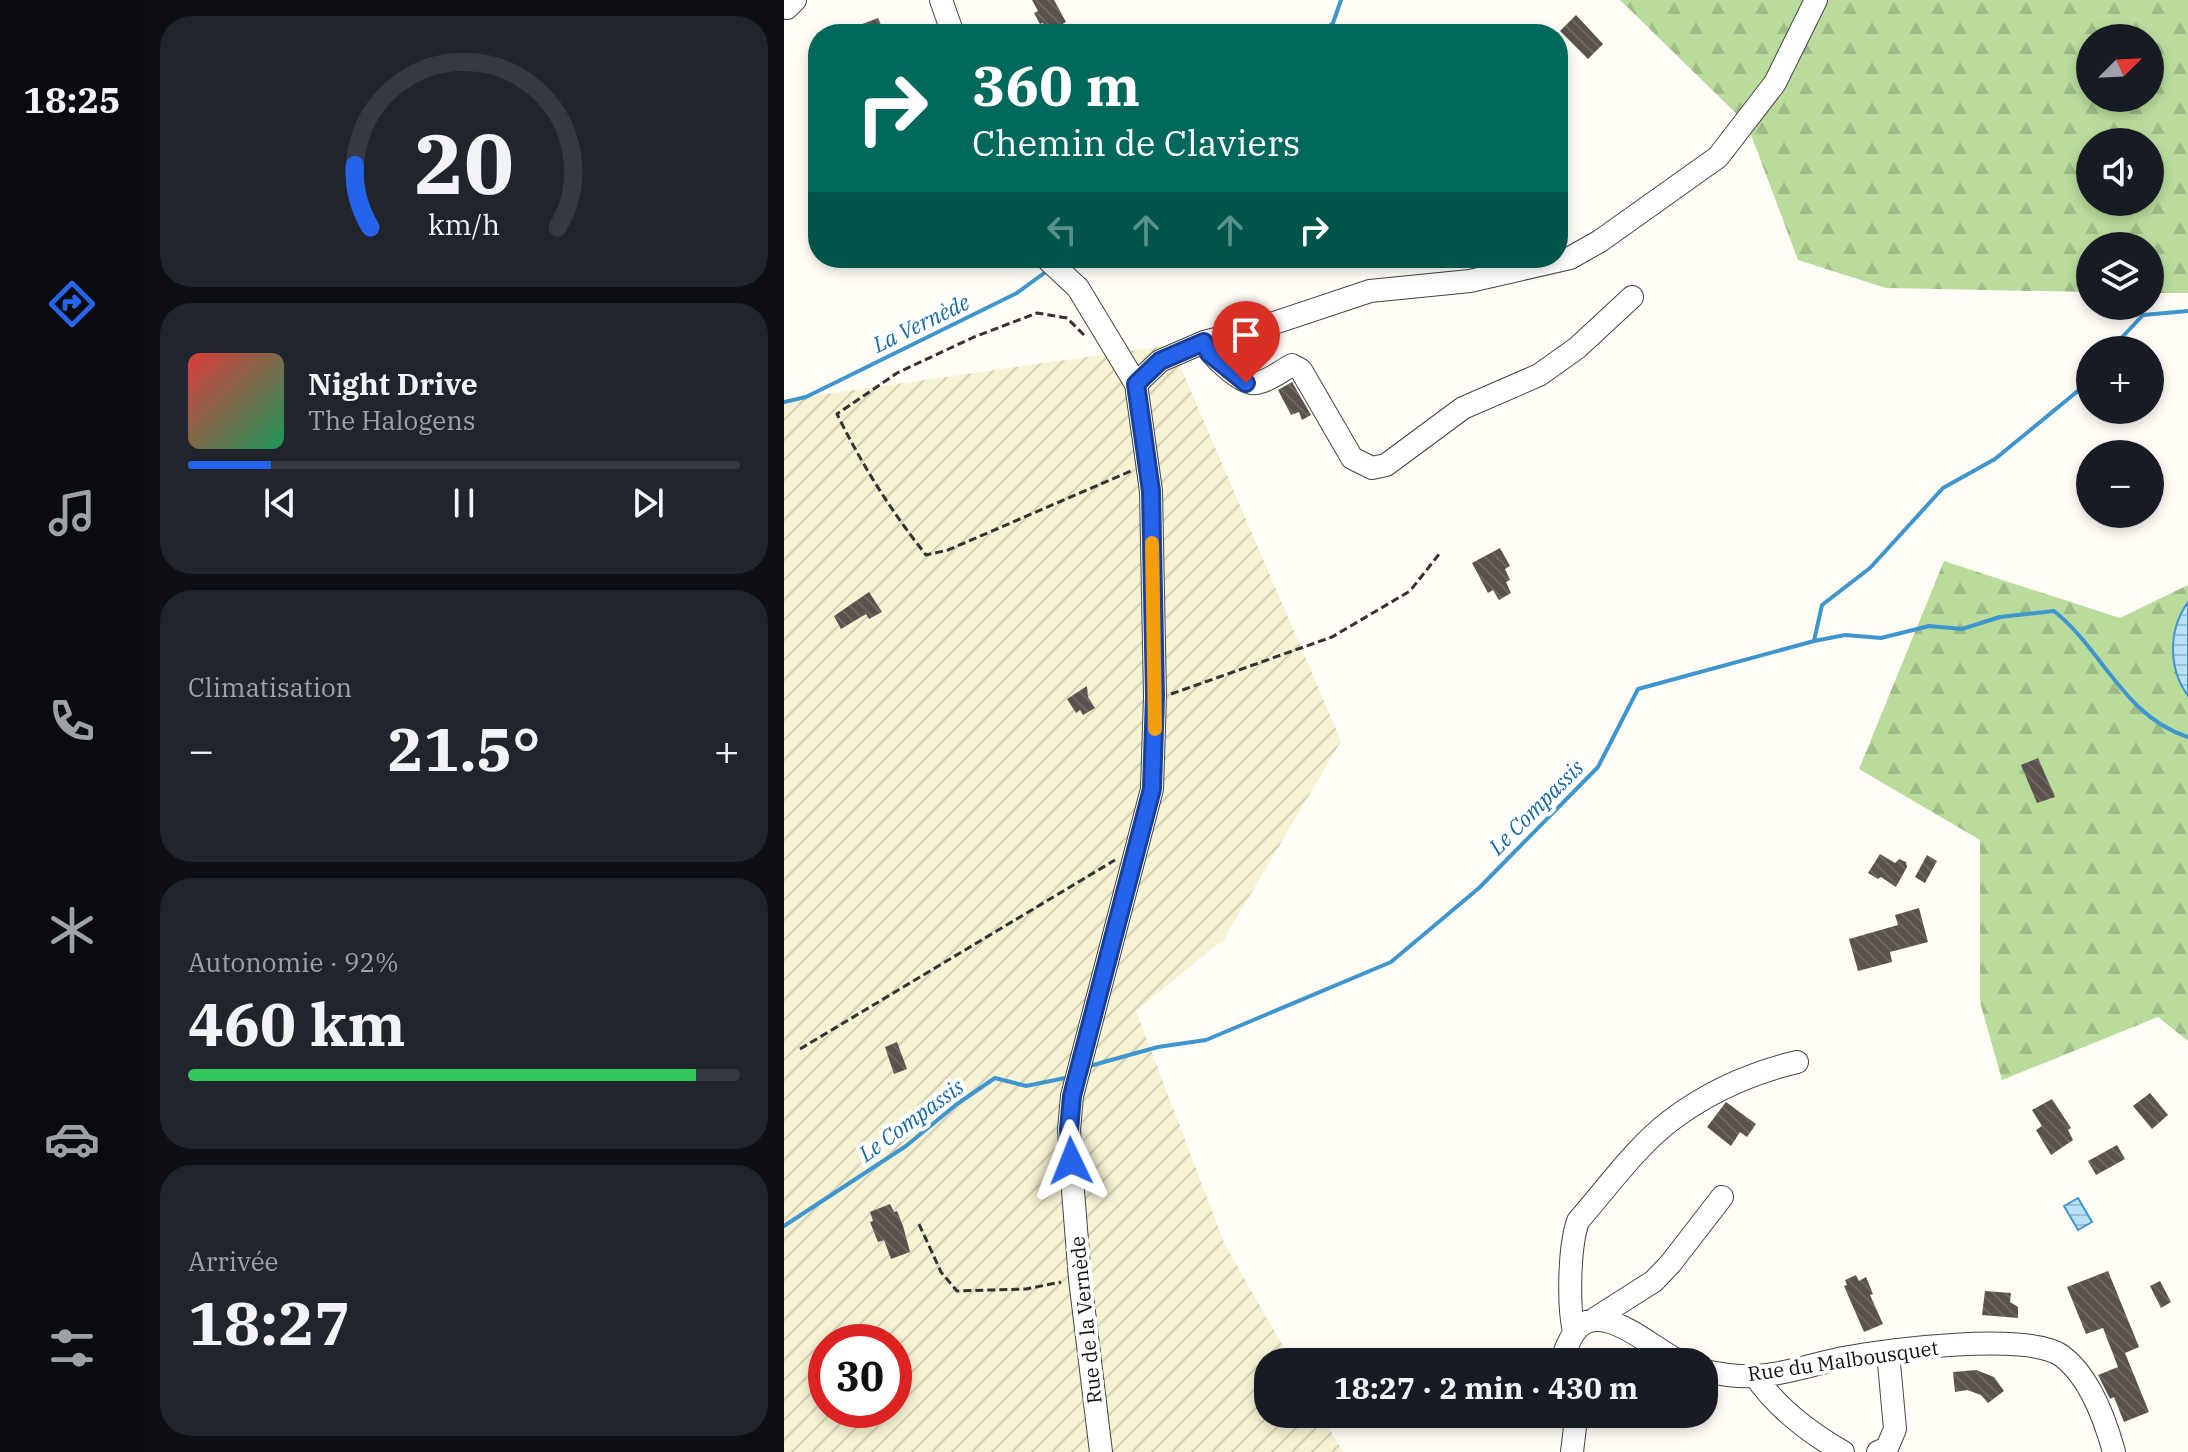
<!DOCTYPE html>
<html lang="fr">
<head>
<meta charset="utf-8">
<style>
	:root { --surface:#171b24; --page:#20242c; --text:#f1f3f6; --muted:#9ea1a6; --line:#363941; --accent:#2563eb }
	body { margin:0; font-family:"IBM Plex Serif",serif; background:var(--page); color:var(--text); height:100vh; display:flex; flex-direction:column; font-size:30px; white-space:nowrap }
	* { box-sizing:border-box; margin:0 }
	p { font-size:26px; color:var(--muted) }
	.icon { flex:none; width:44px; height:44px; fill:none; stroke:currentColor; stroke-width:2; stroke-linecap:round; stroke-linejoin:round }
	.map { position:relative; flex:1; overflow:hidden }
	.drawer { display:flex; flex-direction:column; gap:16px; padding:16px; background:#0d0f14; width:640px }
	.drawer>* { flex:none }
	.top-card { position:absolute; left:24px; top:24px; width:760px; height:244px; border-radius:32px; box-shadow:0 4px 12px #0003; background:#00695c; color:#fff; overflow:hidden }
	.needle { width:52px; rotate:66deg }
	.buttons { position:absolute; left:1292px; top:24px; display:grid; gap:16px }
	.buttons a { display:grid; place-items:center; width:88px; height:88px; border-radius:50%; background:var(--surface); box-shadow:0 4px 12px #0003; font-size:40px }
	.speed { position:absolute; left:24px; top:1324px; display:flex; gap:16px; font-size:40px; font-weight:700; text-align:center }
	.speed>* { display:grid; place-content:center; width:104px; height:104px; border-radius:50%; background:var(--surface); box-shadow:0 4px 12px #0003; line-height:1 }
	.speed .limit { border:12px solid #d22; background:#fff; color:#111 }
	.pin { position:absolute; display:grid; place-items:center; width:68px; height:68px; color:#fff; margin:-82px -34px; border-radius:50% 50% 50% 0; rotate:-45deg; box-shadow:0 0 8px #0007 }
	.pin .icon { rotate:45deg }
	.me { position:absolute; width:88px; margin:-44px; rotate:358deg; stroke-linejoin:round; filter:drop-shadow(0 0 6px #0008) }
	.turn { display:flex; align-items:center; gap:28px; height:168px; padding:0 32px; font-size:36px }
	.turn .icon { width:104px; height:104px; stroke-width:2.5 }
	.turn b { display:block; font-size:56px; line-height:68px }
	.lanes { display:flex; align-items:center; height:76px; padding:0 32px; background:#0003; justify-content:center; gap:40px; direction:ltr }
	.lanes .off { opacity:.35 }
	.big { font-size:60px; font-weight:700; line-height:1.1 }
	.drawer .card { flex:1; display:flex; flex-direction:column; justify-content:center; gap:12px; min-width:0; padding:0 28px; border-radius:32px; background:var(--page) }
	.drawer .dial { align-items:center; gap:0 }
	.dial svg { height:208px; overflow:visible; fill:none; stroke:var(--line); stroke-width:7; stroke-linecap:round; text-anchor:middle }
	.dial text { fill:var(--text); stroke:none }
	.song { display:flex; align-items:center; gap:24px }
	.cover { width:96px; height:96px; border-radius:12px; background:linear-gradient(135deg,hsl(0 70% 55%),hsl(150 70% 35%)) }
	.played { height:8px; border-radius:4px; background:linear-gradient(90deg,var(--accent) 15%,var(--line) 15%) }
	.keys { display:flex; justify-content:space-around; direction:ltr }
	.heat { display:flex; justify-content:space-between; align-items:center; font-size:44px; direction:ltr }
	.charge { height:12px; border-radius:6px; background:linear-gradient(90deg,#34c759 92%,var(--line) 0) }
	.trip { position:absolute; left:470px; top:1348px; width:464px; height:80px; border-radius:32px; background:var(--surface); box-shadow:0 4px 12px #0003; font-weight:700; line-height:80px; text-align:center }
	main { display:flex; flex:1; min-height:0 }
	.tabs { display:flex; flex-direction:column; width:144px; justify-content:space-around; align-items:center; background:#090b0e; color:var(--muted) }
	.tabs .icon { width:56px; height:56px }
	.tabs .selected { color:var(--accent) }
	.tabs b { font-size:36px; color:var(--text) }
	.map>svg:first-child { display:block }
	.farmland { fill:url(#farmland-furrows); fill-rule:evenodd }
	.forest { fill:url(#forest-firs); fill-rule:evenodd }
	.water { fill:url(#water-rules); stroke:#3f96cf; stroke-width:2 }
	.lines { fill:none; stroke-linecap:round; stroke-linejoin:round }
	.stream { stroke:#3f96cf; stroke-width:4 }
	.building { fill:url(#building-back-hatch) }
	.minor-casing { stroke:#444; stroke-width:24 }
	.path { stroke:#333; stroke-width:3; stroke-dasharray:8 4; stroke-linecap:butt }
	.minor { stroke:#fff; stroke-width:22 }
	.route-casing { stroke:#184099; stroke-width:20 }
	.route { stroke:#2563eb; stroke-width:14 }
	.slow { stroke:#f59e0b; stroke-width:14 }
	.labels { text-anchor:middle; stroke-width:8; stroke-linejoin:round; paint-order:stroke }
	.street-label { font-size:20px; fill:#111; stroke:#fff }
	.water-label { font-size:22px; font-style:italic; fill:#1768a6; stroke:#fff }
</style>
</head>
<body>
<main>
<nav class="tabs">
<b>18:25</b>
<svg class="icon selected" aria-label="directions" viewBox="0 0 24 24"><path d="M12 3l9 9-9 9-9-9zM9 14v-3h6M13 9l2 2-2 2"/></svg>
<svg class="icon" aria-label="music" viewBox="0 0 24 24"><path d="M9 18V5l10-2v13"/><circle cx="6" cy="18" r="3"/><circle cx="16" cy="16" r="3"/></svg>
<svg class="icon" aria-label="phone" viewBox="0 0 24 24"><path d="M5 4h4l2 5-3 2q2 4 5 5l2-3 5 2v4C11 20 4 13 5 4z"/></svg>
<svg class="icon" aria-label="climate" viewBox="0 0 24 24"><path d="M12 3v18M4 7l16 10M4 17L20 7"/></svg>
<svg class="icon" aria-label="car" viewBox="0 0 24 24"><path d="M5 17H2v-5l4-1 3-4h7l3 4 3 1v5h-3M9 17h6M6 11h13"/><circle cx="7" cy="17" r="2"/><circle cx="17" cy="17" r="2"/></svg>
<svg class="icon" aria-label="filters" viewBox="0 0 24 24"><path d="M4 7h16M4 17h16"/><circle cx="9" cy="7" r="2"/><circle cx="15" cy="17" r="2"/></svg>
</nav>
<section class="drawer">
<div class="card dial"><svg viewBox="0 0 100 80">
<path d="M14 69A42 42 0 1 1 86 69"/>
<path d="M14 69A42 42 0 0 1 8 45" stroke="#2563eb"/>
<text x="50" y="56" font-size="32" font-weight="700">20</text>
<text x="50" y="72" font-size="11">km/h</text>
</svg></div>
<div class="card">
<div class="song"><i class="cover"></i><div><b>Night Drive</b><p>The Halogens</p></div></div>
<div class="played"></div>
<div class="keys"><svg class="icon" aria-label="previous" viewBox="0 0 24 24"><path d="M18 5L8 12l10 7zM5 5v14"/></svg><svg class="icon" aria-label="pause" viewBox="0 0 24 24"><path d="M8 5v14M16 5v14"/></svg><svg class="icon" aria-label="next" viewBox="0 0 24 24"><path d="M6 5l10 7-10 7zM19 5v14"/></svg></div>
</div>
<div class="card"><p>Climatisation</p>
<div class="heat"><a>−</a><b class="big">21.5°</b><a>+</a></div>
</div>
<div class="card"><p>Autonomie · 92%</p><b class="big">460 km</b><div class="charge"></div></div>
<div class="card"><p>Arrivée</p><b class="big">18:27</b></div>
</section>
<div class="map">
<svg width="1404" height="1452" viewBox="0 0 1404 1452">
	<defs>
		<pattern id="farmland-furrows" width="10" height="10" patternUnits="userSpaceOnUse" patternTransform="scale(2)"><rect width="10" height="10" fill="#f6f3d4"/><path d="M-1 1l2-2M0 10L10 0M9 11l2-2" fill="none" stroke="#d2cfb5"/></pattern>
		<pattern id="forest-firs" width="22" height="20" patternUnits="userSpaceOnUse" patternTransform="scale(2)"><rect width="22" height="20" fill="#b9dc9c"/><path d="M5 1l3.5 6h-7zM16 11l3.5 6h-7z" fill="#9ebc85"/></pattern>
		<pattern id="water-rules" width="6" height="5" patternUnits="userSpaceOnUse" patternTransform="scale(2)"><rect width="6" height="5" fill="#b9e0f7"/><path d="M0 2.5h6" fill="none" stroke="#9ebfd3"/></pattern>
		<pattern id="building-back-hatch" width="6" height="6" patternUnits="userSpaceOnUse" patternTransform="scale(2)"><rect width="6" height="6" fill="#5a524d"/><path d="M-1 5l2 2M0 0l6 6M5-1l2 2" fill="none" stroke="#6d6662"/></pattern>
	</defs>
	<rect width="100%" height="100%" fill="#fffdf5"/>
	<!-- farmland -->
	<path class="farmland" d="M387,345L557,741L440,939L352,1011L441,1245L508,1362H484V1414H537L559,1452H0V400ZM42,1342H110V1410H42Z"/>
	<!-- forest -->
	<path class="forest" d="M836,0H1404V293H1366V246H1306V292L1102,288L1014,260L963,124ZM1306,38H1366V98H1306ZM1306,142H1366V202H1306Z
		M1160,561L1336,618L1404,585V1041L1374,1017L1218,1080L1196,1002V840L1075,769Z"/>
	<!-- water -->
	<path class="water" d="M1404,602V696C1384,668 1384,630 1404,602Z
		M1294,1198L1308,1222L1294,1230L1280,1206Z"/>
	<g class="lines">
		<!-- stream -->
		<path class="stream" d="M537,34L549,23L557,0
			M1326,350L1359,315L1404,311
			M0,402L22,397L233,293L263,271
			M1030,641L1038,605L1086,568L1159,488L1211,459L1306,381
			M302,1067L374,1047L422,1040L607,962L695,888L814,767L854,689L1030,641L1061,635L1097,638L1145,626L1178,629L1216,617L1270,611C1319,650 1339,716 1404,737
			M0,1226L122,1146L173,1104L211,1078L242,1086L281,1078"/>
	</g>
	<!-- building -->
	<path class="building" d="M248,0H270L282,22L264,32L259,23L256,24L250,13L254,11Z
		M792,15L819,44L804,59L776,31Z
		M94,18L101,34H55V33Z
		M508,382L527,415L518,420L515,412L507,415L494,390Z
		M716,548L726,566L721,569L726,580L722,582L727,593L715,600L709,590L704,593L688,563Z
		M85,592L98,612L85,619L82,614L57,629L50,616Z
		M303,686L304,697L311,708L299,715L296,710L292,713L283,699Z
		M1254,758L1271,797L1253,803L1237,765Z
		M1096,854L1111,863L1115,859L1122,862L1123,867L1112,887L1097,877L1094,879L1084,873Z
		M1143,855L1153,861L1141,883L1131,877Z
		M1135,908L1144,942L1106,952L1108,962L1074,971L1065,939L1114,925L1111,915Z
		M113,1042L123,1069L110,1074L101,1047Z
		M1366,1093L1384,1115L1368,1129L1349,1106Z
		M1268,1099L1287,1128L1284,1130L1289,1140L1267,1155L1252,1130L1258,1126L1248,1110Z
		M942,1102L972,1124L963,1137L956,1132L947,1146L923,1127Z
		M1333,1145L1341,1159L1312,1175L1304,1161Z
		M106,1204L110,1212L113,1211L119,1226L126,1252L107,1259L100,1240L94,1242L86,1222L89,1221L86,1212Z
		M1324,1271L1355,1347L1341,1353L1365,1412L1340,1422L1330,1397L1326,1399L1314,1375L1334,1367L1319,1328L1302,1334L1283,1287Z
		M1072,1275L1075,1281L1082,1277L1089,1294L1086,1295L1099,1324L1080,1332L1060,1286L1063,1285L1061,1280Z
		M1376,1281L1387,1302L1377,1308L1366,1286Z
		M1201,1291L1227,1293L1226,1302L1234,1307V1318L1198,1315Z
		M1192,1370L1210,1377L1220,1391L1204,1403L1197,1395L1183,1390L1171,1392L1169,1372Z"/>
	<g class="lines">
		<!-- minor casing -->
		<g class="minor-casing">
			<path id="minor" d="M157,0L169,34
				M3,8L11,0
				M262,258L294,288L352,384L367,491L371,696L368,789L288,1096L285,1130L289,1191L296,1279L317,1452
				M420,342C426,355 459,387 473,383C485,381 497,371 508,365L517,370L568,458L588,468L602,465L679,408L755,375L793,348L848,297
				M352,384L376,361L420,342L472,329L586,291L686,281L786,258L816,241L934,157L991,83L1032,0
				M812,1318L870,1281L887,1263L938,1197
				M790,1332C784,1305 785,1247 794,1221C823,1188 851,1148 886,1121C924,1092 967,1073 1013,1062
				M779,1362C779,1353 783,1346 787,1338C811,1291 867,1349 897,1362
				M920,1371C936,1374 952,1377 969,1376C999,1375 1030,1364 1059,1358C1103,1350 1244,1331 1278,1356C1306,1377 1321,1419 1330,1452
				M971,1376C993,1408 1026,1433 1059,1452
				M788,1452L791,1427L790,1414
				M1094,1452L1103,1448L1111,1429L1104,1352"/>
		</g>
		<!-- path -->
		<path class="path" d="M300,335L283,318L253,313L190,337L113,373L53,414C78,465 107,511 142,555L164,550L347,471
			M387,694L548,637L626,591L656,553
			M16,1049L331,860
			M135,1224L157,1272L173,1291L242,1289L277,1282"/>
		<!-- minor -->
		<use href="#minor" class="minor"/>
	</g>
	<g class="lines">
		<!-- route casing -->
		<g class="route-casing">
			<path id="route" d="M287,1161L285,1130L288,1096L368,789L371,696L367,491L352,384L376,361L420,342L425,353L462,383"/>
		</g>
		<!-- route -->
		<use href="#route" class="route"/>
		<!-- slow -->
		<path class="slow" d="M368,543L371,729"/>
	</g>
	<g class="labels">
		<!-- street labels -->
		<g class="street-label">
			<text transform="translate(302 1320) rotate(-96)" y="7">Rue de la Vernède</text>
			<text transform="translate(1059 1361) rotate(-8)" y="7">Rue du Malbousquet</text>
		</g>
		<!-- water labels -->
		<g class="water-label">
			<text transform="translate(137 323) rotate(-26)" y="8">La Vernède</text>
			<text transform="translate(752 807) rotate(-45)" y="8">Le Compassis</text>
			<text transform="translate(127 1120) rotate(-36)" y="8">Le Compassis</text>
		</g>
	</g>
</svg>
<div class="buttons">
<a><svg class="needle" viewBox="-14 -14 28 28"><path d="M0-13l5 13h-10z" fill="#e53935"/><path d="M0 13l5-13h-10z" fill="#9ea1a6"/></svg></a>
<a><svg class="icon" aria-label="sound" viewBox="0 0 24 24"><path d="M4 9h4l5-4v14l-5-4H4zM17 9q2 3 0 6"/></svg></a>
<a><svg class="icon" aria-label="layers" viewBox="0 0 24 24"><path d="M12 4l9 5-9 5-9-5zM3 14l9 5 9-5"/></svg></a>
<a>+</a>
<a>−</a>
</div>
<div class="speed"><div class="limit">30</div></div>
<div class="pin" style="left:462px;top:383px;background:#d93025"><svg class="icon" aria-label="arrive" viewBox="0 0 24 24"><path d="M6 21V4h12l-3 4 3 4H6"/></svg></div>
<svg class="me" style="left:287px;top:1161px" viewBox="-20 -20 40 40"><path d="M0-17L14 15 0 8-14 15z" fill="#2563eb" stroke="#fff" stroke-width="4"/></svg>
<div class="trip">18:27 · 2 min · 430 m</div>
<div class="top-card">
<div class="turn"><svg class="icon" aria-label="right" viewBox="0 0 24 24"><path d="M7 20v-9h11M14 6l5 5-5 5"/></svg><div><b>360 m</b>Chemin de Claviers</div></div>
<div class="lanes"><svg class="icon off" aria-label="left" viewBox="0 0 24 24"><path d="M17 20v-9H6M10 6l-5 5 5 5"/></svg><svg class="icon off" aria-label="ahead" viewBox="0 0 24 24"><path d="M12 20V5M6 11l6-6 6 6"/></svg><svg class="icon off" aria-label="ahead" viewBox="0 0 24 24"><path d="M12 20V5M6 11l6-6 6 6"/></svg><svg class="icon" aria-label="right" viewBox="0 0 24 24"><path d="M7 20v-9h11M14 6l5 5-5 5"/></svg></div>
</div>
</div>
</main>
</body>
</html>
